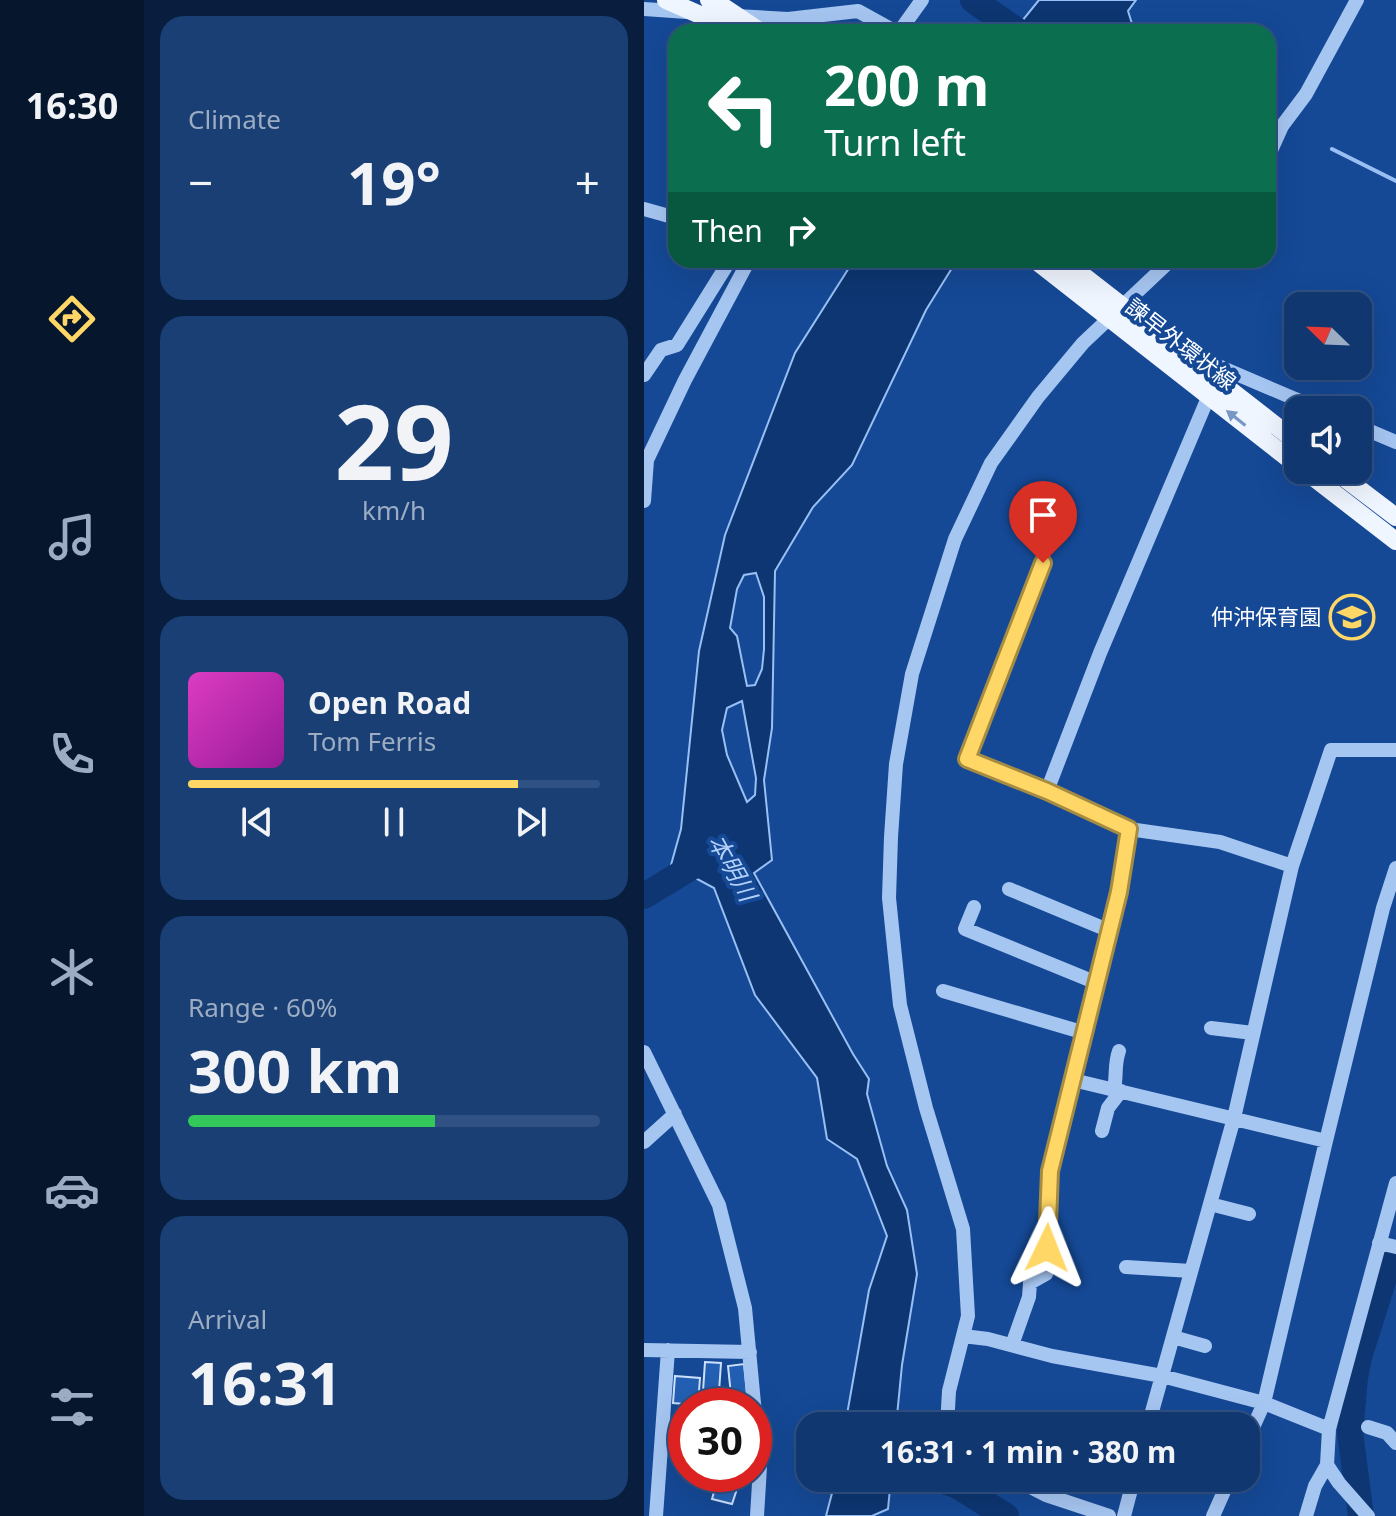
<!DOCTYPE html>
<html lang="en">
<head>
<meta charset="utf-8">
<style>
	:root { --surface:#103770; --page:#193f75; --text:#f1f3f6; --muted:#9cacc3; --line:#305183; --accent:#ffd766 }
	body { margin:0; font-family:"Noto Sans","Noto Sans JP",sans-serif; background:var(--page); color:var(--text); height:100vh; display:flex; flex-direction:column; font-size:30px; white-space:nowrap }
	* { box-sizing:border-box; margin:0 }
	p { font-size:26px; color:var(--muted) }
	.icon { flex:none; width:44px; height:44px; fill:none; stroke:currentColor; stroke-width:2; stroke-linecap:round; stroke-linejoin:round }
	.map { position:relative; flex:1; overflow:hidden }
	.sheet { display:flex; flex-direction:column; gap:16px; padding:16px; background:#091e3e; width:500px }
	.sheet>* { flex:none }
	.top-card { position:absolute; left:24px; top:24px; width:608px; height:244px; border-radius:24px; box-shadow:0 8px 32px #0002,0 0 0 2px var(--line); background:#0b6e4f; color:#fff; overflow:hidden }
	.needle { width:52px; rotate:293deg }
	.buttons { position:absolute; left:640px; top:292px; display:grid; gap:16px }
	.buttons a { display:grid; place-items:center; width:88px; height:88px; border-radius:16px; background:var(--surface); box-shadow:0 8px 32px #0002,0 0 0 2px var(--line); font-size:40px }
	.speed { position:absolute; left:24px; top:1388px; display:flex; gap:16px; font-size:40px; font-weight:700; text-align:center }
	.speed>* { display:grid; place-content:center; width:104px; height:104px; border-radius:50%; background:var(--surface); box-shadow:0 8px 32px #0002,0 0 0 2px var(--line); line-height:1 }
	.speed .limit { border:12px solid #d22; background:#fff; color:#111 }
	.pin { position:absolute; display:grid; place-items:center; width:68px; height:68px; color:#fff; margin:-82px -34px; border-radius:50% 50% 50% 0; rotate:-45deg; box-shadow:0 0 8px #0007 }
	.pin .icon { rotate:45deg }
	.me { position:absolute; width:88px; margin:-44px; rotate:2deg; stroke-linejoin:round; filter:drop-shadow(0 0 6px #0008) }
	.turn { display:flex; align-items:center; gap:28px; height:168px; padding:0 24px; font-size:36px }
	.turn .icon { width:104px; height:104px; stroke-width:2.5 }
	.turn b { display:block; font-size:56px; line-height:68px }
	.then { display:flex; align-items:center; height:76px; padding:0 24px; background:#0003; gap:16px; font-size:30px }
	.big { font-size:60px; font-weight:700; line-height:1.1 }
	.sheet .card { flex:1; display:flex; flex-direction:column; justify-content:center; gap:12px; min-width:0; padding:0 28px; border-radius:24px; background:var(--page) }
	.sheet .dial { align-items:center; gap:0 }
	.dial b { font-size:104px; line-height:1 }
	.song { display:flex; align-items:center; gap:24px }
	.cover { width:96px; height:96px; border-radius:12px; background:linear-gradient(135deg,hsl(310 70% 55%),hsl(300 70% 35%)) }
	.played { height:8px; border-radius:4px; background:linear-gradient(90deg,var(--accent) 80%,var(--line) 80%) }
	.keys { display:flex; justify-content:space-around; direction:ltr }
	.heat { display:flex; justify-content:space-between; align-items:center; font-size:44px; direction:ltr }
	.charge { height:12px; border-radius:6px; background:linear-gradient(90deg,#34c759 60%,var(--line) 0) }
	.trip { position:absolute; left:152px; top:1412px; width:464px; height:80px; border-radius:24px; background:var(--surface); box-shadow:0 8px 32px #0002,0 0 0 2px var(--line); font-weight:700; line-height:80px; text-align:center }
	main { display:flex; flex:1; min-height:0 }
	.tabs { display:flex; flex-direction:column; width:144px; justify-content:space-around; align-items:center; background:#06162d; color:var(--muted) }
	.tabs .icon { width:56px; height:56px }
	.tabs .selected { color:var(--accent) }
	.tabs b { font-size:36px; color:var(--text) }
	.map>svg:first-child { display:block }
	.water { fill:#0d3672; stroke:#98c0f5; stroke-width:2; fill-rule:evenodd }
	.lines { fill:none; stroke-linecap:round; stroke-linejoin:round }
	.stream { stroke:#98c0f5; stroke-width:4 }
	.river { stroke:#0d3672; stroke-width:26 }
	.building { fill:#2360b4; stroke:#cde1fc; stroke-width:2 }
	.minor { stroke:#a6c6f2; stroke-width:14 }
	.major { stroke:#f0f6ff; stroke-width:18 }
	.major-bridge { stroke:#f0f6ff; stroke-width:18 }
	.oneway { fill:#7897c5 }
	.route-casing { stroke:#a68c42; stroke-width:20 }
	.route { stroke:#ffd766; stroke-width:14 }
	.labels { text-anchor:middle; stroke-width:8; stroke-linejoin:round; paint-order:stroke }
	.street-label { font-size:22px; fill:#fff; stroke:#154996 }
	.poi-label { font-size:22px; fill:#fff; stroke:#154996; text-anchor:end }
	.water-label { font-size:24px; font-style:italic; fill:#b2d0f9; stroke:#154996 }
</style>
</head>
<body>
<main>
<nav class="tabs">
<b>16:30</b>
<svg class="icon selected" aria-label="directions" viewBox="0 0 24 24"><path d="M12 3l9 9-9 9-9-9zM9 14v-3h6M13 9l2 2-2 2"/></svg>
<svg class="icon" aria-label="music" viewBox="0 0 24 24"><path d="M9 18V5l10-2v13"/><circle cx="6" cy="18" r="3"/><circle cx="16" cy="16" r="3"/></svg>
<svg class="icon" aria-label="phone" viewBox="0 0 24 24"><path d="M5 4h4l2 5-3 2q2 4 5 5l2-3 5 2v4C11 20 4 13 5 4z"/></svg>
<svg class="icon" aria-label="climate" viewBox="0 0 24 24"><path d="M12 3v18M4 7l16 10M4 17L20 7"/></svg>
<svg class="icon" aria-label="car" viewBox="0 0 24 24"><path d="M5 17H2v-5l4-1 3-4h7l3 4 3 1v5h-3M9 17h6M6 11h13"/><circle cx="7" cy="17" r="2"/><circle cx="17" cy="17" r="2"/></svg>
<svg class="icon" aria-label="filters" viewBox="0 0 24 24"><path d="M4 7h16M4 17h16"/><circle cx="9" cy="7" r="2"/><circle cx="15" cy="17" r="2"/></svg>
</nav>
<section class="sheet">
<div class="card"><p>Climate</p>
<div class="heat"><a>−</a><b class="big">19°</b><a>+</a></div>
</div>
<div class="card dial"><b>29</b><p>km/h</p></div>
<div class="card">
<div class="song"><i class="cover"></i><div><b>Open Road</b><p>Tom Ferris</p></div></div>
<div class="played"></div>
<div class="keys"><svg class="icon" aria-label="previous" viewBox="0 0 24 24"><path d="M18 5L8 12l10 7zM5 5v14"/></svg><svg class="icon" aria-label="pause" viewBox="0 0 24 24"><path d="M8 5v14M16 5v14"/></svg><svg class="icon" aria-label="next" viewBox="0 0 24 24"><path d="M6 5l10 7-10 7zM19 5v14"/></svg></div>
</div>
<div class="card"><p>Range · 60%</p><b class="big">300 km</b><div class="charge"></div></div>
<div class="card"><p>Arrival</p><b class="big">16:31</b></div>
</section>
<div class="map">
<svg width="752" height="1516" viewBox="0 0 752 1516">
	<rect width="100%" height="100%" fill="#154996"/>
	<!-- water -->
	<path class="water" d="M395,0H492L484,11L490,30L488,32H369Z
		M210,260H313L282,310L208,465L169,507L131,571L128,728L120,780L128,860L110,873L209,1054L225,1079L223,1094L243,1166L263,1210L273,1274L258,1365L252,1426H201L225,1290L243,1236L213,1159L183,1139L173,1078L111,995L70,888L27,865L37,829L55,651L81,535L151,353ZM112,573L120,597V649L118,669L111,685L103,686L93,636L86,628L93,589L100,575ZM98,701L112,778L111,795L103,802L83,755L78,730L83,708Z
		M192,1478H247L244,1509L228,1516H182Z"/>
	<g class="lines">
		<!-- stream -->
		<path class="stream" d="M624,119L627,121
			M688,149L752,181"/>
		<!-- river -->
		<path class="river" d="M329,0L375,32
			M0,896L71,853
			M290,1478L312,1485L362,1516
			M717,1516L706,1432L711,1378L715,1357L746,1259"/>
	</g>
	<!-- building -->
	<path class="building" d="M61,1362L77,1363L74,1406H58Z
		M100,1364L103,1394L87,1395L84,1366Z
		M31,1376L56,1378L54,1405L29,1403Z
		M73,1474H95L93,1479L96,1480L88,1504L68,1499L74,1478H72Z"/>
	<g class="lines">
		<!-- minor -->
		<path class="minor" d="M0,9L43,12
			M92,16L144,19L214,11L252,32
			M255,32L278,0
			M624,157L638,126L662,94L713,0
			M0,209L32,218
			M548,355L677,410
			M0,375L17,350L33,345L86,260
			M714,426L752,442
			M0,501L3,460L41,380L105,260
			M399,563L323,759L403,791L485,829L576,842L648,866
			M403,791L456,653L577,367
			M365,889L466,931
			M330,907L321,929L453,983
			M299,991L441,1033
			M567,1028L609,1033
			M0,1052L75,1205L101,1308L116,1467L113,1516
			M429,1080L682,1141
			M470,1089C473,1075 470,1065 475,1051
			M458,1131L464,1108L477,1091
			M0,1142L31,1114
			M566,1204L605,1214
			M735,1243L752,1247
			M482,1267L547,1271
			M319,1336L344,1339L408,1356L518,1376L620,1403L685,1429
			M529,1337L561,1346
			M368,1345L385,1297L386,1283L402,1274L406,1171L475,892L485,829
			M0,1350L106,1352
			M303,1426L305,1391L324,1316L319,1229L282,1108L256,1005L245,898L247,837L252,764L268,674L311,539L347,463L394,397L439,343L527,260
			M504,1426L590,1118L648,866L687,750H752
			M724,1427L743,1433L752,1443
			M602,1443L620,1403L682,1141L739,908L752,868
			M683,1465L695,1483L724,1516
			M342,1478L348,1483
			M369,1478L402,1495L465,1516
			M12,1516L24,1350
			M480,1516L490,1478
			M569,1516L586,1478
			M662,1516L671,1486L683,1465L685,1429L752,1183"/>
		<!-- major -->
		<path class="major" d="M660,470L752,541
			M690,470L752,517"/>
		<!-- major-bridge -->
		<path class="major-bridge" d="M22,0L70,21L86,32
			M65,0L78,6L117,32
			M391,260L654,466
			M419,260L654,443"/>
	</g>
	<!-- one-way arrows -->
	<defs><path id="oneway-solid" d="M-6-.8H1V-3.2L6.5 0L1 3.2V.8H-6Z" transform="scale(2)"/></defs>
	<use class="oneway" href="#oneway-solid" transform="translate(592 418) rotate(-142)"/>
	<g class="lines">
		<!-- route casing -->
		<g class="route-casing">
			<path id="route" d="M399,563L323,759L403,791L485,829L475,892L406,1171L403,1248"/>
		</g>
		<!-- route -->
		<use href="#route" class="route"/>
	</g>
	<!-- icons -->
	<defs>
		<g id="school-ring" transform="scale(2.3)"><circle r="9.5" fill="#154996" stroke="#ffd766" stroke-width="1.5"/><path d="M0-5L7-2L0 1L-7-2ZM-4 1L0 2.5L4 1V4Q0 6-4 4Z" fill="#ffd766"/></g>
	</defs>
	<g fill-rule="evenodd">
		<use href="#school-ring" x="708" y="617"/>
	</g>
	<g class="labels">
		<!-- street labels -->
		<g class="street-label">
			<text transform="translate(537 344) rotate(38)" y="8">諫早外環状線</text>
		</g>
		<!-- poi labels -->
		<g class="poi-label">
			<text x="677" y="625">仲沖保育園</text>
		</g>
		<!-- water labels -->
		<g class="water-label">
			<text transform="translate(88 868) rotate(61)" y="8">本明川</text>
		</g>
	</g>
</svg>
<div class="buttons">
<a><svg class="needle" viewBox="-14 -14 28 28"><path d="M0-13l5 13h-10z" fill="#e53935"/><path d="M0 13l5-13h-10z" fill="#9cacc3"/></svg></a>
<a><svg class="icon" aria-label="sound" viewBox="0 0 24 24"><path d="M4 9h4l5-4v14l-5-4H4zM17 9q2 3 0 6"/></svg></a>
</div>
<div class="speed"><div class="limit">30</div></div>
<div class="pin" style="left:399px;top:563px;background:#d93025"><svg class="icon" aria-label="arrive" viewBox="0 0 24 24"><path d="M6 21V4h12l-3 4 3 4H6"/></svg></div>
<svg class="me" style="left:403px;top:1248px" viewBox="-20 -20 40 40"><path d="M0-17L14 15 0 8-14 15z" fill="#ffd766" stroke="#fff" stroke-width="4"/></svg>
<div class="trip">16:31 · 1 min · 380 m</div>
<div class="top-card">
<div class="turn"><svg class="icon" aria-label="left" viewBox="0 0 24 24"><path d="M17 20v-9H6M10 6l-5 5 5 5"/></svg><div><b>200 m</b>Turn left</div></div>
<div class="then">Then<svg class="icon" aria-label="right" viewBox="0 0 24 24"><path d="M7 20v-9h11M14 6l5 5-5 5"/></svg></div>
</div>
</div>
</main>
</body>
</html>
